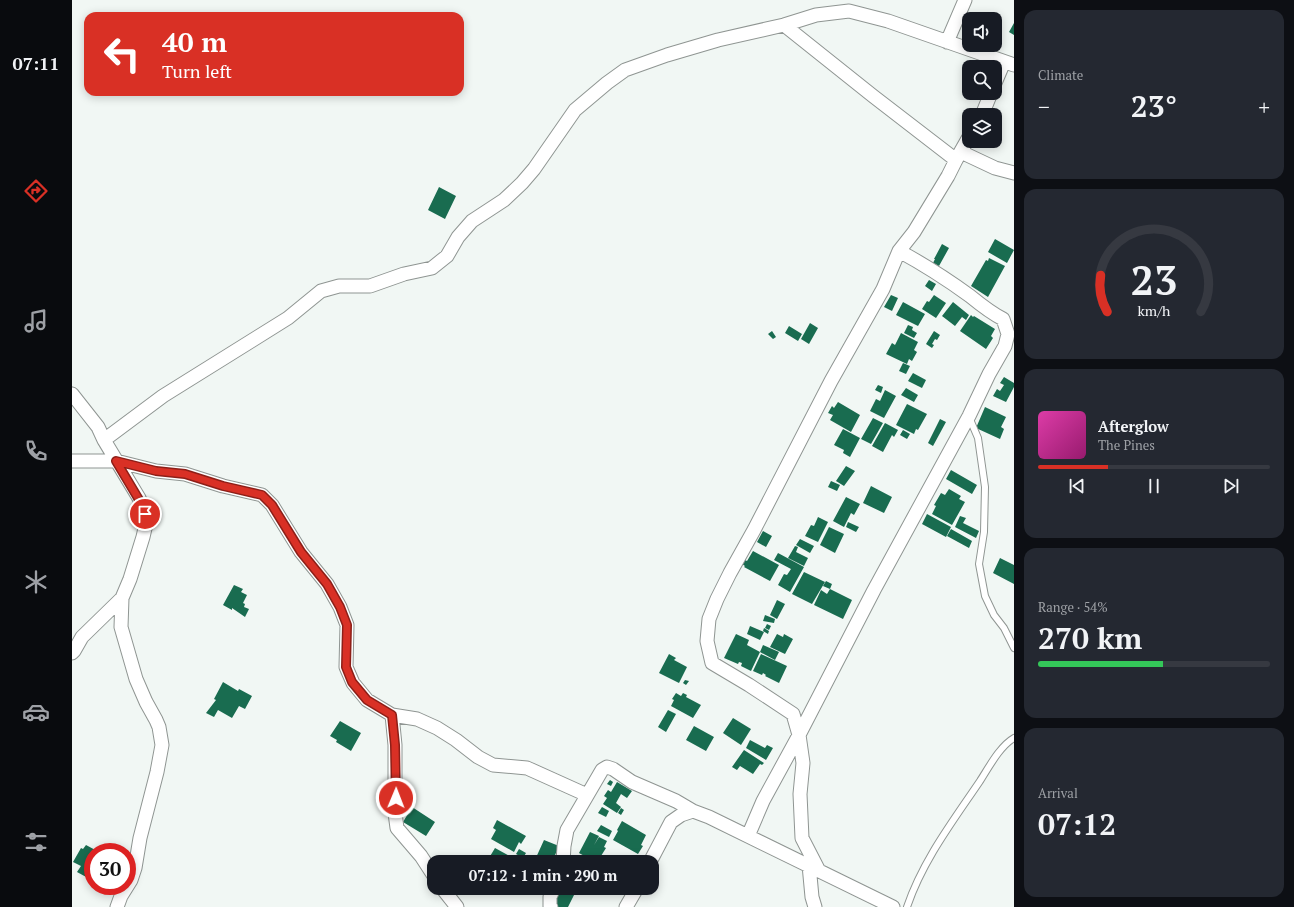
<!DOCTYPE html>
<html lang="en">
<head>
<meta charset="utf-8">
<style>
	:root { --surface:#171b24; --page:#242831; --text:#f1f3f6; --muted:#9ea1a6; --line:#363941; --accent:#d93025 }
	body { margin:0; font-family:"PT Serif",serif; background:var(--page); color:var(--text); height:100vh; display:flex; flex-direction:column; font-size:15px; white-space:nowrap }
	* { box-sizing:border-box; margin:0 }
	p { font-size:13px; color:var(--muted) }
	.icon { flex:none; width:22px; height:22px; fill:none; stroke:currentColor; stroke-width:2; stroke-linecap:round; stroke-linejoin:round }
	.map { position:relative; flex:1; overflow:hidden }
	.details { display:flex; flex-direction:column; gap:10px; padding:10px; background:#0d0f14; width:280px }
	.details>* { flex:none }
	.guide { position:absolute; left:12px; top:12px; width:380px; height:84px; border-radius:12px; box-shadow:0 2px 10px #0003; background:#d93025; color:#fff; overflow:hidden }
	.tools { position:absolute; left:890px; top:12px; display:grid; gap:8px }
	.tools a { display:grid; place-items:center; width:40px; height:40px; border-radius:8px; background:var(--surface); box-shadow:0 2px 10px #0003; font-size:20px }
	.speed { position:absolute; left:12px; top:843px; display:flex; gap:8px; font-size:20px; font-weight:700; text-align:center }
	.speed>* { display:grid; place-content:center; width:52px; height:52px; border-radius:50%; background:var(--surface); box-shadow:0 2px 10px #0003; line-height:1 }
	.speed .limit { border:6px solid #d22; background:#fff; color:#111 }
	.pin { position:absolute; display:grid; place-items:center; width:34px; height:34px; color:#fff; margin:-17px; border:2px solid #fff; border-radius:50%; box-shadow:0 1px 4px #0007 }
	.me { position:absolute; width:44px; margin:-22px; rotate:1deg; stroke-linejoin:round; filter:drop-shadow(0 0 3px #0008) }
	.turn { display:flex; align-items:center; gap:14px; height:84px; padding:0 12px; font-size:18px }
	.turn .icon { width:52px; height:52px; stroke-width:2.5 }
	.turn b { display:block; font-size:28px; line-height:34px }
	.big { font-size:30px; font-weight:700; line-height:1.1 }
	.details .card { flex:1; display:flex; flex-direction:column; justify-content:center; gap:6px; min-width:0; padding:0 14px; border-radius:12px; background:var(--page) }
	.details .dial { align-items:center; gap:0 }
	.dial svg { height:104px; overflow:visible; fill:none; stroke:var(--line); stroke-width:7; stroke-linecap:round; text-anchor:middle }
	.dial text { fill:var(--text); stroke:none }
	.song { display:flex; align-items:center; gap:12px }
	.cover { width:48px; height:48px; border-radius:6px; background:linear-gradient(135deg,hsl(320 70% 55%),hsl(320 70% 35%)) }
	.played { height:4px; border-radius:2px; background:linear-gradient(90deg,var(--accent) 30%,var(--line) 30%) }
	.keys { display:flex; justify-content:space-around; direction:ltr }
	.heat { display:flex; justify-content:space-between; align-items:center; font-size:22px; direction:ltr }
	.charge { height:6px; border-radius:3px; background:linear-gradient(90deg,#34c759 54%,var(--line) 0) }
	.trip { position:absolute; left:355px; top:855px; width:232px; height:40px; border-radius:12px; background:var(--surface); box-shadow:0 2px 10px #0003; font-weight:700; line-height:40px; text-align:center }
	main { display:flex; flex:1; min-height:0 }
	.dock { display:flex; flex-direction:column; width:72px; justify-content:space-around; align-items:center; background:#090b0e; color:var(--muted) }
	.dock .icon { width:28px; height:28px }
	.dock .on { color:var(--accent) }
	.dock b { font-size:18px; color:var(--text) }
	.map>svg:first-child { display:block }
	.building { fill:#196c50 }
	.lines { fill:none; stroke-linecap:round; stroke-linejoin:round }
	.lane-casing { stroke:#8f9592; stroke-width:8 }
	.street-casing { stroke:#8f9592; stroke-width:15 }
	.lane { stroke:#fff; stroke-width:6 }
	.street { stroke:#fff; stroke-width:13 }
	.route-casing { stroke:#8d1f18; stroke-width:10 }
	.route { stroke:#d93025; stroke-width:7 }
</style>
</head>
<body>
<main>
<nav class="dock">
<b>07:11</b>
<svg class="icon on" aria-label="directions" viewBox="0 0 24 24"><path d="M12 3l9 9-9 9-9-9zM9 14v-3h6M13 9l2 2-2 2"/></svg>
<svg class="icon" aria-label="music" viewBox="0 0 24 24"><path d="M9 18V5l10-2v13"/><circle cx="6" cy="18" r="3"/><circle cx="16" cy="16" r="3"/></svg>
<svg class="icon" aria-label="phone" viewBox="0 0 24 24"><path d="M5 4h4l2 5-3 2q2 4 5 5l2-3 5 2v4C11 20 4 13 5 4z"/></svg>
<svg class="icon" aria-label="climate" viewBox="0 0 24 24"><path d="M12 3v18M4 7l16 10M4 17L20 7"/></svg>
<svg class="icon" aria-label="car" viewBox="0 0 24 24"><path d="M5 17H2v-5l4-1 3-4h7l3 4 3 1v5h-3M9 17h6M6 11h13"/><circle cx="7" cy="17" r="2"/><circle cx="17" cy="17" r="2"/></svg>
<svg class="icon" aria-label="filters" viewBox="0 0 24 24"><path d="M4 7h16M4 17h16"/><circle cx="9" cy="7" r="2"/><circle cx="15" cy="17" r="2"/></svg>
</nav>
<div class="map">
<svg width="942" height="907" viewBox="0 0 942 907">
	<rect width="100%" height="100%" fill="#f1f7f4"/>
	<!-- building -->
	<path class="building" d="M942,23V35L937,32Z
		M367,187L384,196L373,219L356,210Z
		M923,239L942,250L935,263L916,252Z
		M870,244L877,248L867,266L861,263L863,259H862Z
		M917,258L933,266L916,297L899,286L914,260L916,261Z
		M857,280L864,284L860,291L853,286Z
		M819,295L826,298L820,311L812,307Z
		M862,295L874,303L864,318L850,309L855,301L857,302Z
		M831,302L853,314L846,326L824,315Z
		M881,302L897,315L894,320L890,317L883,326L870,316Z
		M899,315L901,317L902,316L923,329L919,336L921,338L914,349L888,331Z
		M738,323L746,328L737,344L729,339Z
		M836,325L841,327L840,330L845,333L842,338L832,333Z
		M717,326L730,334L726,341L713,333Z
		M700,331L704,337L701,339L696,334Z
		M862,331L868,335L865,340L863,339L860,344L862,345L860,348L854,344Z
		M829,333L846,342L842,350L845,352L840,361L837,359L835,364L814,354L820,343L823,345Z
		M831,363L838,366L834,374L827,371Z
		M841,373L854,380L850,388L836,381Z
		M932,377L942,383V387L934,402L921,396L925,389L928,391L932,385L928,383Z
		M806,385L811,387L809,393L803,390Z
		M834,388L846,395L842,402L829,395Z
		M813,390L824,396L812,418L798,411L804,399L808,401Z
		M766,402L788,415L779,432L758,420L761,415L756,413L760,406L762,408Z
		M835,404L855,414L846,430L844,429L842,434L824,425Z
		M913,407L934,417L929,427L932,429L928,439L904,428Z
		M801,418L811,423L799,444L789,439Z
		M868,419L874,422L861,446L856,443Z
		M813,423L826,430L822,437L820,435L811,452L800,446Z
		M771,429L788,438L778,457L771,453L772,450L762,445Z
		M831,430L838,434L835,439L828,435Z
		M774,466L783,471L772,486L764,481Z
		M879,470L905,485L900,494L874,479Z
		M759,481L768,485L765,491L756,487Z
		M799,486L820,497L812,513L791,503Z
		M877,489L889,496L887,499L893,502L880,525L860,514L864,506L862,505L869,493L873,495Z
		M774,497L788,504L782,515L779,513L772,527L761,521Z
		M855,514L879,527L874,537L850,524Z
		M888,516L894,518L891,523L907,531L904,538L883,527Z
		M746,517L756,522L746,542L733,536L739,525L742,526Z
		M776,522L787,527L784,532L774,527Z
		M757,527L772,534L763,553L748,545Z
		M879,529L900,541L897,548L875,536Z
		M691,531L700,536L694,547L685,542Z
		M728,539L742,546L738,553L724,545Z
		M723,546L726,547L724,552L736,558L732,566L716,558Z
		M681,551L707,565L698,581L672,567L673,566L670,564L673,560L675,561Z
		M706,553L732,567L718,592L706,585L712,574L715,575L719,569L702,560Z
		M928,558L942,565V584L921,573Z
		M732,572L753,582L740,604L720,594Z
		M754,581L760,584L758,589L751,586Z
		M162,585L171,589L169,592L175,595L171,603L173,604L172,607L177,609L173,617L160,608V610L151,605Z
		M758,589L780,600L771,619L742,605L749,590L755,594Z
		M705,600L713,604L705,619L698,615Z
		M693,615L703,619L702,623L691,621Z
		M695,624L699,626L697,630L693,628Z
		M678,626L692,632L688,640L675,634Z
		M692,628L697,631L696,634L691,631Z
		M664,634L677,640L675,645L688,652L679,671L669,666L670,663L667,662L666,664L652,658Z
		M705,634L711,637L712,634L721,639L713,654L698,647Z
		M691,645L707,652L703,660L688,652Z
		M597,654L604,658L602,660L615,667L607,683L587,673Z
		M689,654L715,666L707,683L693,676L694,675L691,673L690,675L681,671Z
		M613,680L617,681L614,685L611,683Z
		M151,682L166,691L167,689L180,696L173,709L167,706L160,718L146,710L142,717L134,713L144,700L142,699Z
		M604,693L609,696L611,693L615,695L614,697L629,705L621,718L599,706L602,700L600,699Z
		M596,710L604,714L594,732L586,727Z
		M661,718L679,729L669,745L651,733Z
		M268,721L289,733L279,751L264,742L265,740L258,736Z
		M622,726L642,737L634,751L614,740Z
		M678,740L693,748L695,745L701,748L694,760L674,748Z
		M672,750L692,763L690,765L688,764L681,774L668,766L665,770L660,767Z
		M538,780L541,782L539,786L535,784Z
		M545,782L560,791L555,798L549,794L544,803L549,807L545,813L531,804L535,798L532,796L536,790L539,792Z
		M340,807L363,822L354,836L331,822Z
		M530,807L537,811L534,817L526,813Z
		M549,808L552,810L549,815L546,813Z
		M425,820L454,836L449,844L447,842L442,852L419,839L424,830L421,828Z
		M550,821L574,835L569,845L571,846L566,854L541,840L546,831L545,830Z
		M529,825L540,831L537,837L525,831Z
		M518,832L527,836L522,845L527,837L535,841L532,847L534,848L529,856L531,858L529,862H523L507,853Z
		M472,840L487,846L480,862H462Z
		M14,845L27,852H21V881L17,879L18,876L16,878L5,872L9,866L1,862L9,848L11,849Z
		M423,848L445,860L444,862H412L415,856L417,858Z
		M447,849L454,853L451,858L444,854Z
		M489,888H494L503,893L496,907H485L480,904Z
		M533,888H546L542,895L532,890Z"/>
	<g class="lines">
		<!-- lane casing -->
		<g class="lane-casing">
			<path id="lane" d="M897,417L906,438L913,487L912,532L907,564L913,596L922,615L932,628L942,648
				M835,907C851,860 881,821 908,781C917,767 928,746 942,738"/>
		</g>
		<!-- street casing -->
		<g class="street-casing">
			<path id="street" d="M712,25L801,96L884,160
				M875,42L893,0
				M923,83L932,62
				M910,115L919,93
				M889,152L923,168L942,173
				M0,394L26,427L32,440L67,498L73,514L74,524L71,537L58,579L50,598L10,637L2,651L0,653
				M32,440L91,396L216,318L249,291L267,286H298L332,274L360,268L375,256L386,237L400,221L432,200L450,183L462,169L503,110L535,83L553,70L595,55L646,40L712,25L744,15L777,11L816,21L942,65
				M0,461H44L84,471L113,474L151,486L190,495L200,505L229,552L255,584L268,607L275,625L274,667L281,683L295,700L320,715L345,719L365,728L384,740L406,757L421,765L455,768L515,795
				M320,715L323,745V813L325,828L349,856L362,876
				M676,836L691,801L727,735L802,590L897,416L917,374L933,346L936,334L931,319C919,313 909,305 898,296C876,280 851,264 827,251
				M491,862L492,846L495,830L530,770L535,767L541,769L560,782L604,801L621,811
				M578,862L599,822L609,815L621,811L637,817L821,907
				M737,865L740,897L743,907
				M747,871L730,838L728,794L731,763L727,735L721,714L677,685L640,663L635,641L637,619L645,599L658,573L682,530L759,381L811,289L827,251L842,232L876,176L884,160L897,137
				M370,888L385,907
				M45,907L49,896L59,880L63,868L68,838L85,772L90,745L87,727L84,720L74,702L64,679L49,627L50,598
				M479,907L478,906V897L482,888
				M554,907L565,888"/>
		</g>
		<!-- lane -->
		<use href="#lane" class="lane"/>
		<!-- street -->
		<use href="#street" class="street"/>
	</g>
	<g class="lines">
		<!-- route casing -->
		<g class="route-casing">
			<path id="route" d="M73,514L66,498L44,461L84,471L113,474L151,486L190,495L200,505L229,552L255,584L268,607L275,625L274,667L280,682L295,700L320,715L323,745L324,798"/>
		</g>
		<!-- route -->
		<use href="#route" class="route"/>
	</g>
</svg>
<div class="tools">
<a><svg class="icon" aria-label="sound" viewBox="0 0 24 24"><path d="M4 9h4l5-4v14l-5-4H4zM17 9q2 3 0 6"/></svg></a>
<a><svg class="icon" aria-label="search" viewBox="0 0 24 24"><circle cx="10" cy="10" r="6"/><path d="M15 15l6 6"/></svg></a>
<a><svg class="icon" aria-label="layers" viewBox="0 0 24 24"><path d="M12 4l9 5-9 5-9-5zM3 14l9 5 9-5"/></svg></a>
</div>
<div class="speed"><div class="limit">30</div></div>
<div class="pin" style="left:73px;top:514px;background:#d93025"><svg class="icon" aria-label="arrive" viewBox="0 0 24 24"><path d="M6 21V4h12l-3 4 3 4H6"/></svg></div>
<svg class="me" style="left:324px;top:798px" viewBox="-20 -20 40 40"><circle r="17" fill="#d93025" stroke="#fff" stroke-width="3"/><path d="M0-11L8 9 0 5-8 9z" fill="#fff"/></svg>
<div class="trip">07:12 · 1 min · 290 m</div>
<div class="guide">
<div class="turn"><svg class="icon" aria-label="left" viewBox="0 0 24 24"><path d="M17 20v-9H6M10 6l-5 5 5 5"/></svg><div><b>40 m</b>Turn left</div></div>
</div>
</div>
<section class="details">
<div class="card"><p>Climate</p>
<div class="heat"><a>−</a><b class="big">23°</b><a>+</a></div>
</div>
<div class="card dial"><svg viewBox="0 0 100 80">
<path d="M14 69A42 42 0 1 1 86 69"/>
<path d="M14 69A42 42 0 0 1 9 41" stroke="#d93025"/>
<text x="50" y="56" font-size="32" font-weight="700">23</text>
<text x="50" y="72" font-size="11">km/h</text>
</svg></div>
<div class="card">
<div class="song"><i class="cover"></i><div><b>Afterglow</b><p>The Pines</p></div></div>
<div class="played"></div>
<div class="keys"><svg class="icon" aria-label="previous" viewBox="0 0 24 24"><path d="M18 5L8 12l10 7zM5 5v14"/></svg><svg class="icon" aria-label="pause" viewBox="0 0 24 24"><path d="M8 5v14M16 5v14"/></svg><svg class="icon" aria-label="next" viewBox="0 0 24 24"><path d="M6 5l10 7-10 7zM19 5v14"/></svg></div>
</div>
<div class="card"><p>Range · 54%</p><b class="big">270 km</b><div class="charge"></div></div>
<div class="card"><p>Arrival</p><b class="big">07:12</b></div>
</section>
</main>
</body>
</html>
